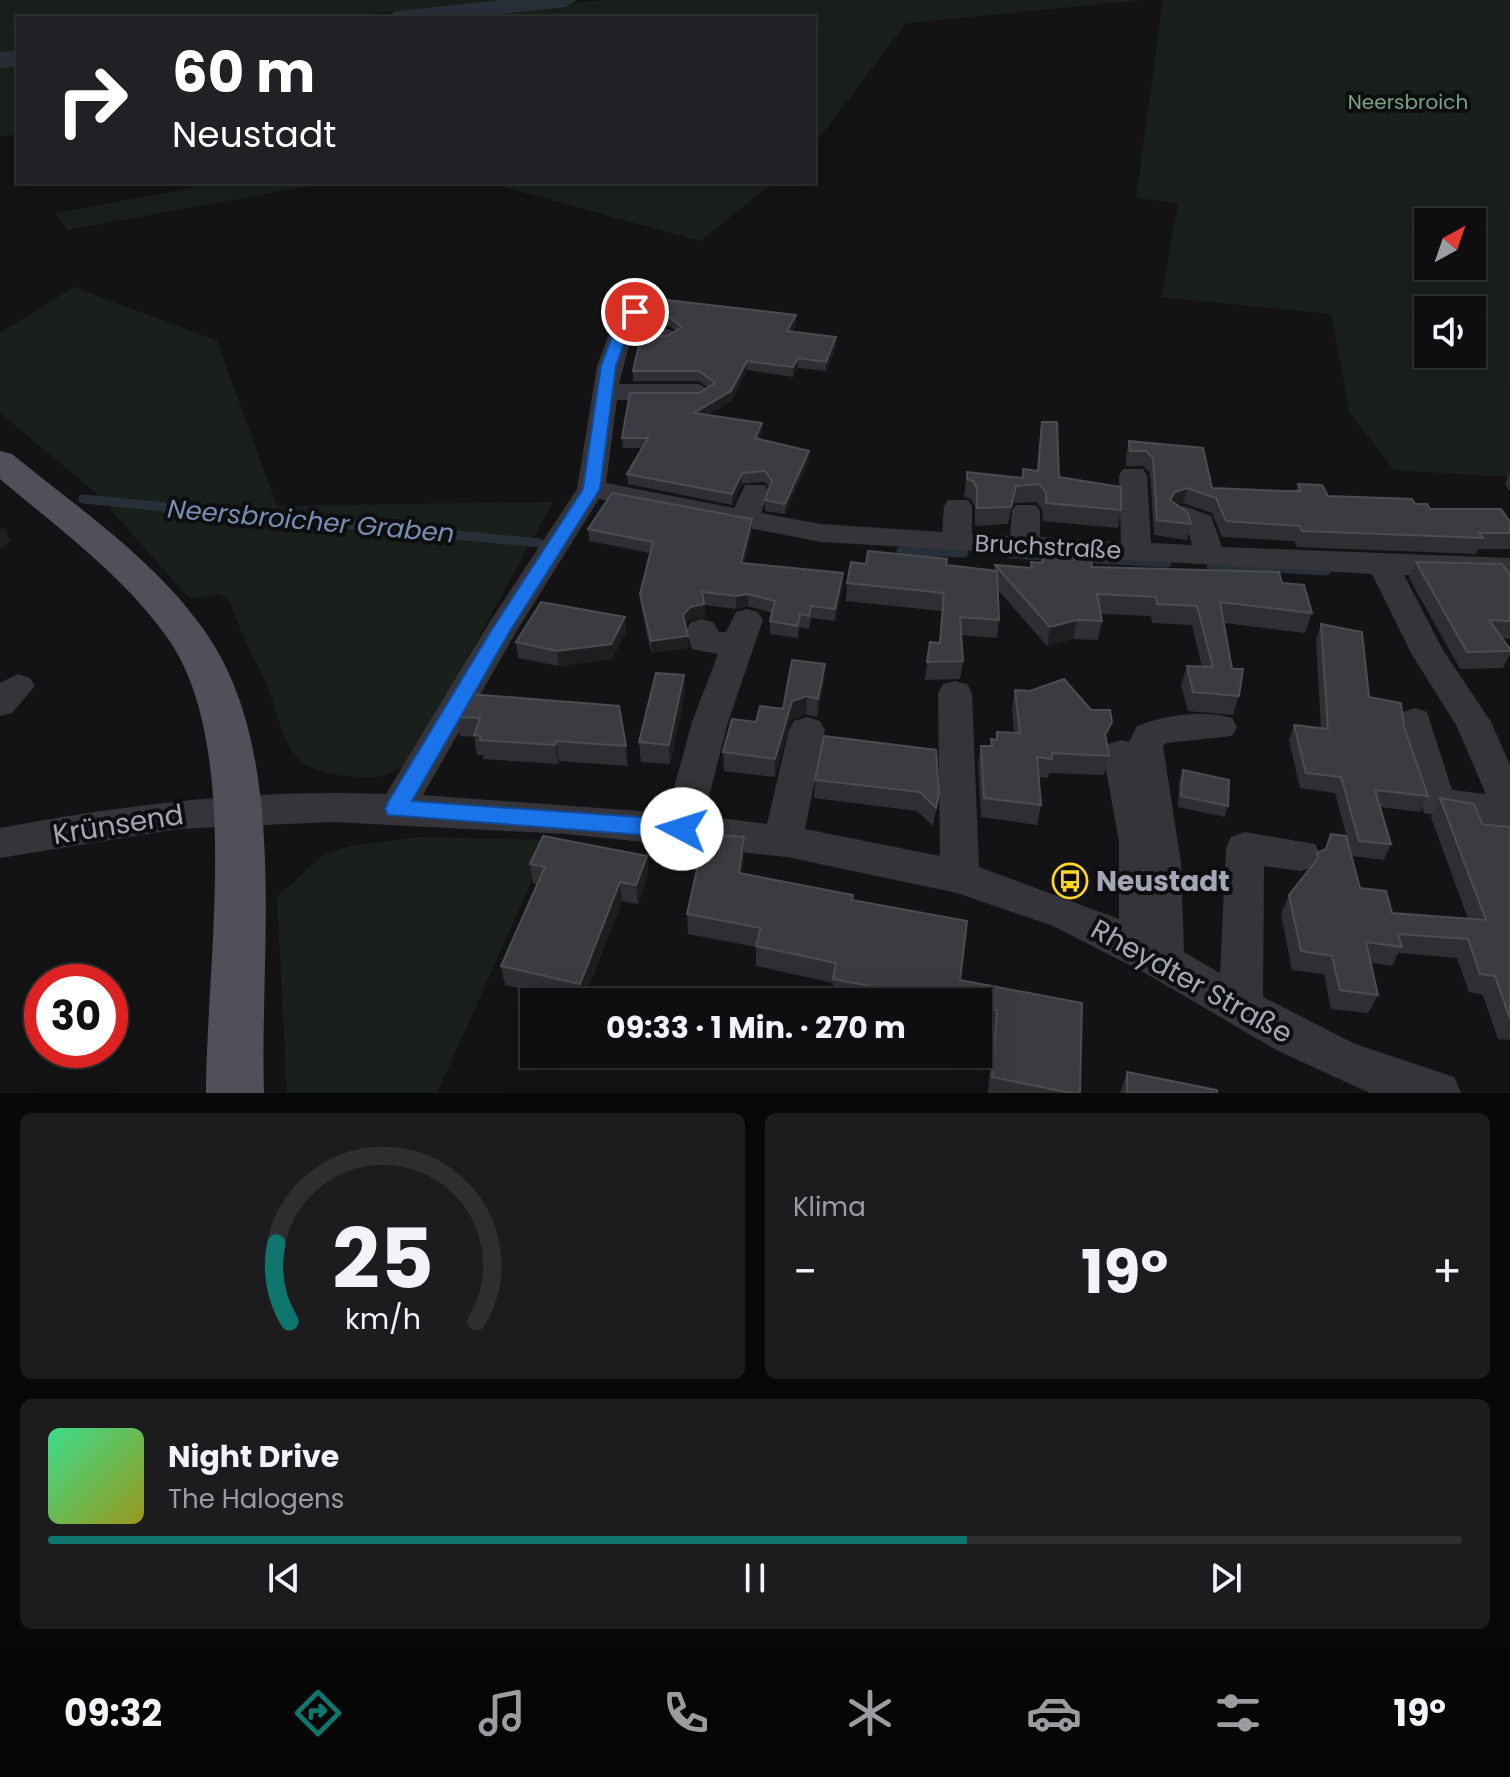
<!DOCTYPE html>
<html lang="de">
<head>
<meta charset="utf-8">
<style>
	:root { --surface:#0e0e10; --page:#1c1c1e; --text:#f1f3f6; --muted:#9b9c9f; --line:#2e2e30; --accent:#0f766e }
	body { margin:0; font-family:Poppins,sans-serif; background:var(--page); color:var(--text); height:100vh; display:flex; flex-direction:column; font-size:30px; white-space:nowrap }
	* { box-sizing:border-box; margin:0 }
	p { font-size:26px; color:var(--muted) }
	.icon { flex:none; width:44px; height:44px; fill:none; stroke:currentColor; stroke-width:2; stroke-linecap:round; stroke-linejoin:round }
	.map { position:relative; height:1093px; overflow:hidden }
	.drawer { display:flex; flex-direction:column; gap:20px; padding:20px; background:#080809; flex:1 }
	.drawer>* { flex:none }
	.guide { position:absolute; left:16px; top:16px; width:800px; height:168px; border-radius:0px; box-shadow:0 8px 32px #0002,0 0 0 2px var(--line); background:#202124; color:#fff; overflow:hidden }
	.needle { width:52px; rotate:40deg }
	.buttons { position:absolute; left:1414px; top:208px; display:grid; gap:16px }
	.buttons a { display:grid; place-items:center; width:72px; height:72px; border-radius:0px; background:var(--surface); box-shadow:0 8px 32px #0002,0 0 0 2px var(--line); font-size:40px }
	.speed { position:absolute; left:24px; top:964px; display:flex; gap:16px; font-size:40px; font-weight:700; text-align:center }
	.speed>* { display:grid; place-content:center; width:104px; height:104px; border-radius:50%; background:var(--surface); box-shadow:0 8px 32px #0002,0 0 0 2px var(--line); line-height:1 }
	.speed .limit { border:12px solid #d22; background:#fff; color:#111 }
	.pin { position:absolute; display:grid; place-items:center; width:68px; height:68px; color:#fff; margin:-34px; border:4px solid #fff; border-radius:50%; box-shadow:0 2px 8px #0007 }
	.me { position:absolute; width:88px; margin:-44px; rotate:275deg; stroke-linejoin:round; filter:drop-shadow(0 0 6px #0008) }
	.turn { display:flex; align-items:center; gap:28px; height:168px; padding:0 24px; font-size:36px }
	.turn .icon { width:104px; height:104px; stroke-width:2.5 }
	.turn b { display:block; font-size:56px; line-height:68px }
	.big { font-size:60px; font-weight:700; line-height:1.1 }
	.drawer .tile { flex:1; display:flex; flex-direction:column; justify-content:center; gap:12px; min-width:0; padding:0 28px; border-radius:12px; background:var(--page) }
	.drawer .dial { align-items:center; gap:0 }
	.dial svg { height:208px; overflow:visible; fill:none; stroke:var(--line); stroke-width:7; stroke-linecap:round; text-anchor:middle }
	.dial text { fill:var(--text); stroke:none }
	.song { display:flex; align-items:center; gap:24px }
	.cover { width:96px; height:96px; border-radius:12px; background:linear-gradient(135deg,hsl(150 70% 55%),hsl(60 70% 35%)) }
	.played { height:8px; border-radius:4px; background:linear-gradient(90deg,var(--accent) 65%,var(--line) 65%) }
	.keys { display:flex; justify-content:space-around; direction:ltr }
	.heat { display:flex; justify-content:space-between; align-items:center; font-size:44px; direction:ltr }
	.drawer .tiles { flex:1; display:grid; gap:20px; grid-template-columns:1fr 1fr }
	.tile:last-child { grid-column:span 2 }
	.trip { position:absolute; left:520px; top:988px; width:472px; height:80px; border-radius:0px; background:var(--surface); box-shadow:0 8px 32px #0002,0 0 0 2px var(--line); font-weight:700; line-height:80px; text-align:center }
	.tab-bar { display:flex; height:128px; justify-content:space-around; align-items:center; background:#060606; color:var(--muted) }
	.tab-bar .icon { width:56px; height:56px }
	.tab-bar .selected { color:var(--accent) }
	.tab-bar b { font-size:36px; color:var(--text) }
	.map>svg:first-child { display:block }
	.green { fill:#19201b; fill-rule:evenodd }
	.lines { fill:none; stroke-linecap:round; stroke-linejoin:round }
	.stream { stroke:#282f39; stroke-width:9 }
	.river { fill:#282f39; fill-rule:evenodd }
	.minor { fill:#34343a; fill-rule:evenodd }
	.major { fill:#4f5059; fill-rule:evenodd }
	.wall { fill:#2f2f33 }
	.shaded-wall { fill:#1e1e21 }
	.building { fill:#3b3c41; stroke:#4c4c53; stroke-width:2 }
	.route { fill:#1a73e8; stroke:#114b97; stroke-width:2 }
	.labels { text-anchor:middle; stroke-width:8; stroke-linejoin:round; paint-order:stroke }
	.far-park-label { font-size:20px; fill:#79a282; stroke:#0e0e10 }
	.street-label { font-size:24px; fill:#a3a6b6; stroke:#0e0e10 }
	.water-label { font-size:26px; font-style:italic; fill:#788eb3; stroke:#0e0e10 }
	.near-street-label { font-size:28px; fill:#a3a6b6; stroke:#0e0e10 }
	.near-poi-label { font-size:28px; font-weight:bold; fill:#a3a6b6; stroke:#0e0e10; text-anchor:start }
</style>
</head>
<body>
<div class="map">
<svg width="1510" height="1093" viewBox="0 0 1510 1093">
	<rect width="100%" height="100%" fill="#131315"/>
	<!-- green -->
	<path class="green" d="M0,0H498L334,18H18V50L0,52Z
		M604,0H1143L906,23L814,145V18H427Z
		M1163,0H1510V477L1394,470L1350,413L1331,314L1162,297L1178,203L1136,198ZM1428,222H1472V266H1428ZM1428,310H1472V354H1428Z
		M18,60V134L0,137V61Z
		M190,182H333L67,230L55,213L192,188Z
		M774,182L700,241L489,183L492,182Z
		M74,287L217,341L277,506L553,502L410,762C385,779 376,779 347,776C278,770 287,730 264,678C251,651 238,628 229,599L218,594L190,599L95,492L0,413V333Z
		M419,837L550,840L437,1093H287L277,897L324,854L351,846Z"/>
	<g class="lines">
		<!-- stream -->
		<path class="stream" d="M83,499L539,543
			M901,551L964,553
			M1010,554L1049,556
			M1082,558L1167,563
			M1211,565L1326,571"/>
		<!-- river -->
		<path class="river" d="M500,0H577L566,7L462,18H384L396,11Z
			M18,50V66L0,68V52Z"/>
		<!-- minor -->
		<path class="minor" d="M646,292L657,299L635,328L668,329L680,336L668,343L630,342L619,384H699L712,392L699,400H617L606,483L734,508L745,485H765L769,491L761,513L821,524L942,532L944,506L948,500H968L972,506V534L1010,536L1012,511L1016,505H1036L1040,511V537L1121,542L1119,475L1123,469H1143L1147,475L1151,543L1192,545L1187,527L1169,515L1174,509L1184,506L1211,516L1222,547L1510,558V578L1404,575L1443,650L1491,722L1510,765V827L1424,813L1397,721L1403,712L1415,708L1427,712L1452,790L1486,794L1456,725L1411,653L1372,574L821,542L599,499L516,632L423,795L667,813L692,722L718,654L692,649L686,630L691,622L702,619L713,622L719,632H726L736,612L747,609L758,612L763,620L728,722L704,816L767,824L789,730L794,721L807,717L820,721L825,730L805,829L940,856L938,693L943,684L955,681L967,684L972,693L979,867L1119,919V842L1103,753L1108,744L1121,740L1129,742L1137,726C1165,715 1203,709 1232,718L1237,727L1232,736L1166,743L1163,746L1181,863L1184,952L1220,973L1226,848L1231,837L1245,832L1315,844L1321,855L1315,866L1301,871L1264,866L1263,997L1355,1044L1454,1077L1461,1093H1370L1278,1051L1145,973L1053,926L957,893L787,857L566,834L332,822L178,829L0,858V828C128,804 255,789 386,794L489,623L577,489L597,366L612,326L638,294Z
			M18,674L30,678L35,686L12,713L0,716V683Z"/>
		<!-- major -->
		<path class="major" d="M0,451L12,454C78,508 154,559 204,630C291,752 259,950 264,1093H206C206,966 242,752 171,643C127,578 59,529 0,479Z"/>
	</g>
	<!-- wall -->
	<path class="wall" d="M796,315V324L792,332L836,337V347L826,371L798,368L793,377L747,370L731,401L708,415L762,433L759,439L809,451L808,462L785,514L765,511V500L769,488L765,482L742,484L732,505L628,484L627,474L642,448H623L622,438L707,387L699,381H633V371L667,336L676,331L670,326L647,325V316Z
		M1042,422L1059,477L1121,510L1118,528L1043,521L1042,509L1036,502L1014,503L1008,524L975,526V506L970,498L964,497L967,472L1022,478L1023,469L1037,471Z
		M1129,441L1212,488L1296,491L1298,484L1328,496L1415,504L1430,509L1510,522V549H1478L1476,554L1297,547L1294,541L1222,537L1212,513L1183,503L1177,505L1191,524L1187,540L1154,535L1150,473L1143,466H1126V456Z
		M1509,474H1510V492L1505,484Z
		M752,519V532L744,563L843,586L835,621L811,618L809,629L800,627L798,638L770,634V621L772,613L748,606L736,609L704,605L705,617L690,619L685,625L689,648L651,653L641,606L640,594L650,553L589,541L588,529Z
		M1042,551L1092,567L1282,583L1312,613L1305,633L1224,623L1232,669L1239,696L1233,715L1188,711L1181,685L1187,666L1202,667L1192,625L1152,623L1151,616L1101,614L1102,621L1098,640L1073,639L1047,646L998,590L999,620L997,638L961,635L963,661L960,679L925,680L930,642L939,643L942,611L846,601L847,583L866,564L946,565L994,570L995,565L1030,568L1031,562H1040Z
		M1416,562L1510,575V639L1502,638L1510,649V654L1503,668L1460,669L1409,578Z
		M1321,624L1369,697L1404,727L1428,796L1420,812L1380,807L1391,844L1384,860L1352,856L1335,793L1300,788L1289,740L1294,725L1321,728L1316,639Z
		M626,632L612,659L559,666L518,658L516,642Z
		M684,675L685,693L670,764L641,762L639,742Z
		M824,682L817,717L806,714L791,720L775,777L724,771L723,752L783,709Z
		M1015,690L1091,710L1112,722L1106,743L1109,756L1104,775L1049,773L1048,778L1039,777L1041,805L1037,825L981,817L978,765L981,746H990L991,739L996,740L997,732L1014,733L1012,709Z
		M469,694L626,746L628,766L559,761L558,764L483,759V755H477L474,737L460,736L456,717Z
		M1183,770L1228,806L1225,817L1178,807L1179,781Z
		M815,780L939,794L933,826L917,811L814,798Z
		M1440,798L1482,824L1510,827V1040L1498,1039L1483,995L1469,992L1457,958L1398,953L1392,966L1371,963L1378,995L1368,1013L1331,1009L1324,974L1292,970L1281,914L1289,895L1310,868L1317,853L1325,849L1331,834L1360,888L1392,913L1468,919L1431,817Z
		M744,837V857L742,873L853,895L852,900L960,980L1082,1003L1080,1093H988L993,1030L978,1027V1002H850L832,998L833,983L756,966V947L688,934L687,914Z
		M647,856L648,875L638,904L622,901L583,1002L505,985L501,966L538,884L533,883L530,864Z
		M1127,1072L1217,1093H1120Z"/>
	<!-- shaded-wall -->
	<path class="shaded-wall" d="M796,315V324L787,341V331Z
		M836,337V347L826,371V362Z
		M798,358V368L793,377V367Z
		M747,361V370L731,401L695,423L694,413Z
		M762,423V433L755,449V438Z
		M809,451L808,462L785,514V504Z
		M742,473V484L732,505V494Z
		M1016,486L1014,503L1008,524L1011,507Z
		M1187,488L1183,503L1172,507L1170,500L1175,492Z
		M752,519V532L741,575V563Z
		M4,527L11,541L0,550V530Z
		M843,573V586L835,621V609Z
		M748,594V606L736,609V596Z
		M704,604L705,617L690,619L683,628V615L690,607Z
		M800,614V627L798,638V626Z
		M625,617L626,632L612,659L559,666L557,651Z
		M1077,620L1073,639L1047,646L1050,627Z
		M688,636L689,648L651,653V641Z
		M825,664L824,682L817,717L818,699Z
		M684,675L685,693L670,764L669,745Z
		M807,696L806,714L791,720L775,777V759L792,701Z
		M1112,722L1107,741L1100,754L1105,734Z
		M556,741L559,761L558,764L555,745Z
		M744,837V857L739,893V873Z
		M647,856L648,875L638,904L636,885Z
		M620,882L622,901L583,1002L580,984Z"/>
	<!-- building -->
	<path class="building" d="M658,299L796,315L787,331L836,337L826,362L798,358L793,367L747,361L731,391L694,413L762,423L755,438L809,451L785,504L765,500L772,481L765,471L742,473L732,494L627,474L648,438H622L630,393H699L715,383L699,371H633L641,336H667L682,327L669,317L647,316Z
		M1042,422H1057L1059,477L1121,487V510L1046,503V492L1039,484L1016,486L1011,507L977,508V488L973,481L967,479V472L1023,478V469L1038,471Z
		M1129,441L1203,448L1212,488L1285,491H1301L1298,484L1322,485L1328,496L1412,499L1415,504H1427L1430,509H1501L1510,522V533H1479L1483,538L1302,531L1299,526L1226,521L1216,498L1187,488L1175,492L1170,500L1188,513L1191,524L1157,520L1153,458L1146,451H1130Z
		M612,493L752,519L741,563L843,573L835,609L811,606L809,616L800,614L798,626L770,621L775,601L748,594L736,596L702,592L704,604L690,607L683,615L688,636L651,641L640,594L653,542L588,529Z
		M868,551L947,559L946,565L997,571L999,620L960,617L963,661L927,662L930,642L940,643L944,593L847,583L851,562L866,564Z
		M1042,551L1090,554L1092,567L1279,572L1282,583L1304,585L1312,613L1220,602L1232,669H1243L1239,696L1193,692L1187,666L1213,667L1197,606L1157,604L1156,597L1097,594L1102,621L1077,620L1050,627L995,565L1032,568L1031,562L1043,563Z
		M1416,562L1502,564L1510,575V621L1489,620L1510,649V651L1467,652Z
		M541,602L625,617L611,644L557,651L516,642Z
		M1321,624L1362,632L1369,697L1401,703L1404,727L1428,796L1375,790L1391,844L1359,841L1341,777L1306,773L1294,725L1328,729Z
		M792,660L825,664L818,699L807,696L792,701L775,759L723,752L732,719L756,722L760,706L783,709Z
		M656,673L684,675L669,745L639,742Z
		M1064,679L1091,710H1110L1112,722L1105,734L1109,756L1052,753V759L1037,757L1041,805L984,798L981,746H992L991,739L997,740V732L1020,733L1015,690L1030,691Z
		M469,694L619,706L626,746L556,741L555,745L480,740L481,736L474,735L480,718L456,717Z
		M824,736L936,750L939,794L936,808L920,792L815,780Z
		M1183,770L1229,780L1228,806L1181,796Z
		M1440,798L1474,804L1482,824L1510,827V1019L1495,976L1480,974L1468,939L1398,934L1402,947L1366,942L1378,995L1340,990L1332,956L1301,951L1289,895L1318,858L1317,853L1326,849L1331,834L1346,836L1360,888L1386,891L1392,913L1486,920Z
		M705,834L744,837L739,873L853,895L852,900L967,921L960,980L1082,1003L1080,1093H1071L992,1077L997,1010L978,1007V1002H954L833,979L836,963L756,946L761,928L687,914Z
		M543,836L647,856L636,885L620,882L580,984L501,966L545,867L530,864Z
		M1127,1072L1217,1090V1093H1127Z"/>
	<!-- route -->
	<path class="route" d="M630,309L642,312L628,332L616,366L600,489L510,631L412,801L682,820L690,822L694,829L690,835L682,838L388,815L385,809L388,802L491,631L583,489L601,366L614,332Z"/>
	<!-- icons -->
	<defs>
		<g id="bus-ring" transform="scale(1.8)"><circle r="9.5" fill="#0e0e10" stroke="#fbd624" stroke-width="1.5"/><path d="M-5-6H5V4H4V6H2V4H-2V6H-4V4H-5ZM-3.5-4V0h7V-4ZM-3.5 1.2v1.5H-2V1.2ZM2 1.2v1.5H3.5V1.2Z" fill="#fbd624"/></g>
	</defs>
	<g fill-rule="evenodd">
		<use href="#bus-ring" x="1070" y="881"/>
	</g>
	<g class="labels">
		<!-- far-park labels -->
		<g class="far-park-label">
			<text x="1408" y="109">Neersbroich</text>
		</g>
		<!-- street labels -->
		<g class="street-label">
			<text transform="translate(1048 547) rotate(3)" y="8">Bruchstraße</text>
		</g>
		<!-- water labels -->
		<g class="water-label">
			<text transform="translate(311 521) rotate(5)" y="9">Neersbroicher Graben</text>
		</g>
		<!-- near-street labels -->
		<g class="near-street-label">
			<text transform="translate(118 824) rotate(-9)" y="10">Krünsend</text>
			<text transform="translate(1192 981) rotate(29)" y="10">Rheydter Straße</text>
		</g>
		<!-- near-poi labels -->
		<g class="near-poi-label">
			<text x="1096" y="891">Neustadt</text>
		</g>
	</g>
</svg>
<div class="buttons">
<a><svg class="needle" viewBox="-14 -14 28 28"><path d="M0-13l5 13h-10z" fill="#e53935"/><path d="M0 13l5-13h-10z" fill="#9b9c9f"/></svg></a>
<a><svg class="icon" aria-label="sound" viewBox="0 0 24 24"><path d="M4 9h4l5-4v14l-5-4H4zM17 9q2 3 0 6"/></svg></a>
</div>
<div class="speed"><div class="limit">30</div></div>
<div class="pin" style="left:635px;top:312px;background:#d93025"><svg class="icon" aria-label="arrive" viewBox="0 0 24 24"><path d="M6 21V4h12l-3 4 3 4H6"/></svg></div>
<svg class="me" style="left:682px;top:829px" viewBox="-20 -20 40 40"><circle r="19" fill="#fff"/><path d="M0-13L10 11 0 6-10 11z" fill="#1a73e8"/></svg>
<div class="trip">09:33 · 1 Min. · 270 m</div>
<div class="guide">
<div class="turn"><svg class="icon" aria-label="right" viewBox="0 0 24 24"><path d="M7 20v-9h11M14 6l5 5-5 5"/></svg><div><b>60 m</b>Neustadt</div></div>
</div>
</div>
<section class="drawer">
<div class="tiles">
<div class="tile dial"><svg viewBox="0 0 100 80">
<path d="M14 69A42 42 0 1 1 86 69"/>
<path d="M14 69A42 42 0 0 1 9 39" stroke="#0f766e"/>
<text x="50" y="56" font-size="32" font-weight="700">25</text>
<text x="50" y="72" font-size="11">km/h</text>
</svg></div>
<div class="tile"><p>Klima</p>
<div class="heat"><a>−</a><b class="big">19°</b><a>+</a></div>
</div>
<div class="tile">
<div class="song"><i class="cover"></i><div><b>Night Drive</b><p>The Halogens</p></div></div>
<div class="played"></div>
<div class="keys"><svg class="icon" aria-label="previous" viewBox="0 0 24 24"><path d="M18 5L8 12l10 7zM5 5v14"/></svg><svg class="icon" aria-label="pause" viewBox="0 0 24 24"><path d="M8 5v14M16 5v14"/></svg><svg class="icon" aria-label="next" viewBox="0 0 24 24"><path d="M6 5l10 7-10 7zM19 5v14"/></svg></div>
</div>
</div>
</section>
<nav class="tab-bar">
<b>09:32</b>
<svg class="icon selected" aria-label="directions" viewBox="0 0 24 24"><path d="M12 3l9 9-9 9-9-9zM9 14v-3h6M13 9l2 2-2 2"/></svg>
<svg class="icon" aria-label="music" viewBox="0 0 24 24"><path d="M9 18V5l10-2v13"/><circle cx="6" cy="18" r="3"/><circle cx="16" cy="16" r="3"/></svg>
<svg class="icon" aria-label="phone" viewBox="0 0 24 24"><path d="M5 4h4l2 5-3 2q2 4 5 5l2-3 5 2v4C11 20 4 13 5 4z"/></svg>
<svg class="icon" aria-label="climate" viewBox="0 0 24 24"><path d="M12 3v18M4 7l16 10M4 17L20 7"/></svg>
<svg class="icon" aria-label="car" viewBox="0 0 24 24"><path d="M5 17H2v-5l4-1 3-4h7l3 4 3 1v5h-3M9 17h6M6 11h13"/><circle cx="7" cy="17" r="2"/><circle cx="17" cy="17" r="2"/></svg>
<svg class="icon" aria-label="filters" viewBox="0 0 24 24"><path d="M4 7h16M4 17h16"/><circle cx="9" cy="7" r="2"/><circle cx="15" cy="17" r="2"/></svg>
<b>19°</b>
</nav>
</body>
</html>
